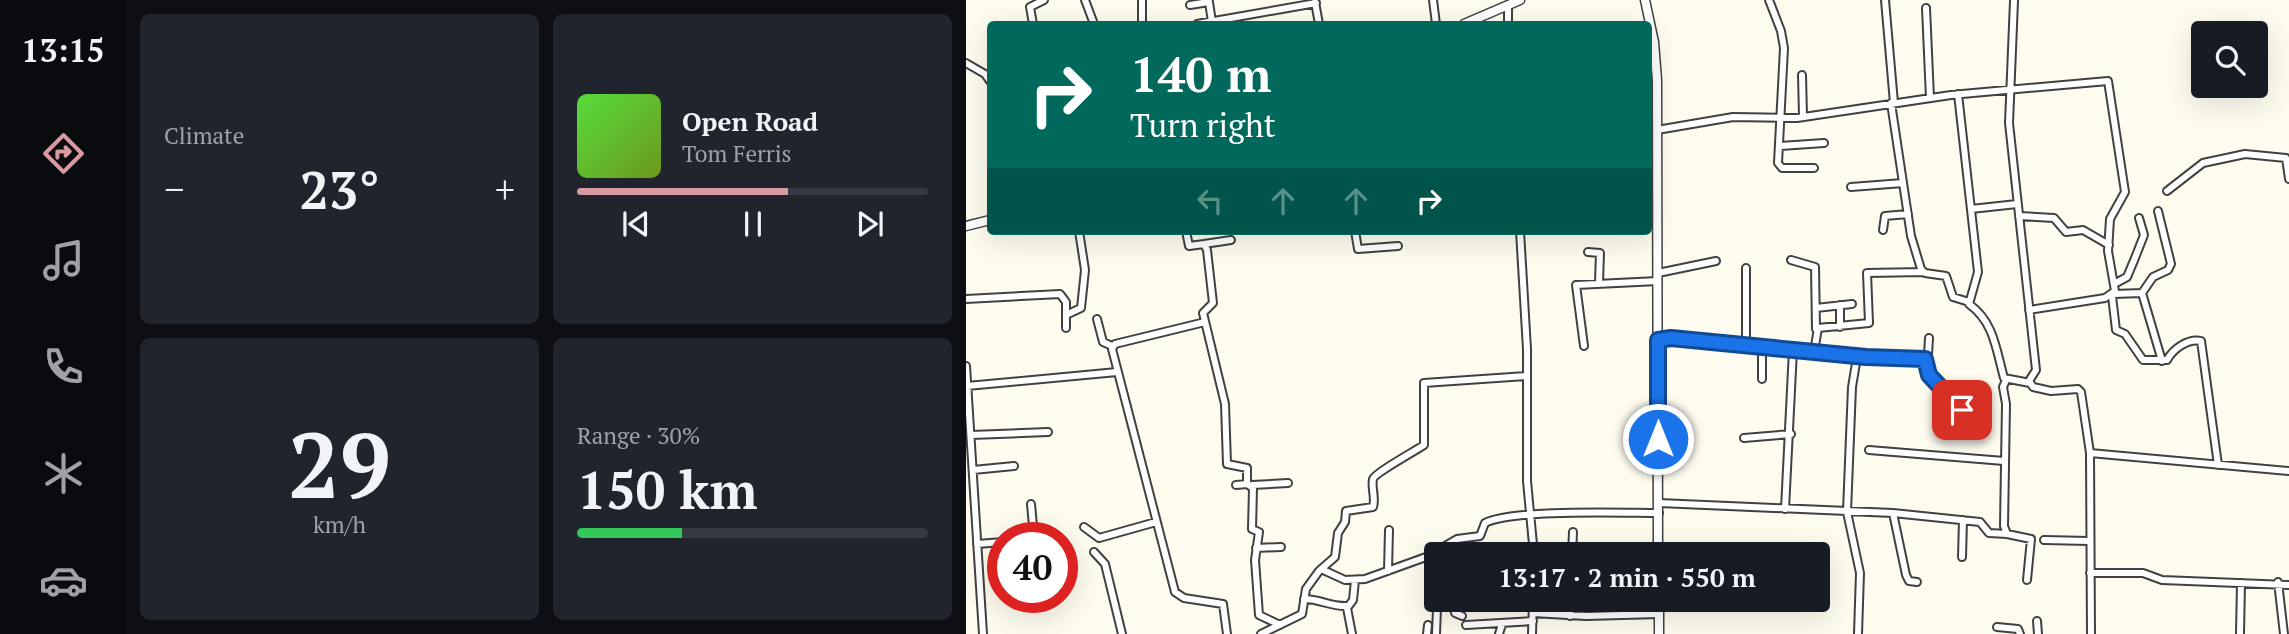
<!DOCTYPE html>
<html lang="en">
<head>
<meta charset="utf-8">
<style>
	:root { --surface:#171b24; --page:#20242c; --text:#f1f3f6; --muted:#9ea1a6; --line:#363941; --accent:#d899a0 }
	body { margin:0; font-family:"PT Serif",serif; background:var(--page); color:var(--text); height:100vh; display:flex; flex-direction:column; font-size:26px; white-space:nowrap }
	* { box-sizing:border-box; margin:0 }
	p { font-size:23px; color:var(--muted) }
	.icon { flex:none; width:38px; height:38px; fill:none; stroke:currentColor; stroke-width:2; stroke-linecap:round; stroke-linejoin:round }
	.map { position:relative; flex:1; overflow:hidden }
	.sheet { display:flex; flex-direction:column; gap:14px; padding:14px; background:#0d0f14; width:840px }
	.sheet>* { flex:none }
	.top-card { position:absolute; left:21px; top:21px; width:665px; height:214px; border-radius:7px; box-shadow:0 7px 28px #0002; background:#00695c; color:#fff; overflow:hidden }
	.buttons { position:absolute; left:1225px; top:21px; display:grid; gap:14px }
	.buttons a { display:grid; place-items:center; width:77px; height:77px; border-radius:7px; background:var(--surface); box-shadow:0 7px 28px #0002; font-size:35px }
	.speed { position:absolute; left:21px; top:522px; display:flex; gap:14px; font-size:35px; font-weight:700; text-align:center }
	.speed>* { display:grid; place-content:center; width:91px; height:91px; border-radius:50%; background:var(--surface); box-shadow:0 7px 28px #0002; line-height:1 }
	.speed .limit { border:10px solid #d22; background:#fff; color:#111 }
	.pin { position:absolute; display:grid; place-items:center; width:60px; height:60px; color:#fff; margin:-30px; border-radius:14px; box-shadow:0 4px 10px #0006 }
	.me { position:absolute; width:77px; margin:-38px; rotate:0deg; stroke-linejoin:round; filter:drop-shadow(0 0 5px #0008) }
	.turn { display:flex; align-items:center; gap:24px; height:147px; padding:0 28px; font-size:32px }
	.turn .icon { width:91px; height:91px; stroke-width:2.5 }
	.turn b { display:block; font-size:49px; line-height:60px }
	.lanes { display:flex; align-items:center; height:66px; padding:0 28px; background:#0003; justify-content:center; gap:35px; direction:ltr }
	.lanes .off { opacity:.35 }
	.big { font-size:52px; font-weight:800; line-height:1.1 }
	.sheet .tile { flex:1; display:flex; flex-direction:column; justify-content:center; gap:10px; min-width:0; padding:0 24px; border-radius:10px; background:var(--page) }
	.sheet .dial { align-items:center; gap:0 }
	.dial b { font-size:91px; line-height:1 }
	.song { display:flex; align-items:center; gap:21px }
	.cover { width:84px; height:84px; border-radius:10px; background:linear-gradient(135deg,hsl(110 70% 55%),hsl(80 70% 35%)) }
	.played { height:7px; border-radius:4px; background:linear-gradient(90deg,var(--accent) 60%,var(--line) 60%) }
	.keys { display:flex; justify-content:space-around; direction:ltr }
	.heat { display:flex; justify-content:space-between; align-items:center; font-size:38px; direction:ltr }
	.charge { height:10px; border-radius:5px; background:linear-gradient(90deg,#34c759 30%,var(--line) 0) }
	.sheet .tiles { flex:1; display:grid; gap:14px; grid-template-columns:repeat(2,1fr) }
	.trip { position:absolute; left:458px; top:542px; width:406px; height:70px; border-radius:7px; background:var(--surface); box-shadow:0 7px 28px #0002; font-weight:800; line-height:70px; text-align:center }
	main { display:flex; flex:1; min-height:0 }
	.tab-bar { display:flex; flex-direction:column; width:126px; justify-content:space-around; align-items:center; background:#090b0e; color:var(--muted) }
	.tab-bar .icon { width:49px; height:49px }
	.tab-bar .current { color:var(--accent) }
	.tab-bar b { font-size:32px; color:var(--text) }
	.map>svg:first-child { display:block }
	.lines { fill:none; stroke-linecap:round; stroke-linejoin:round }
	.minor-casing { stroke:#414141; stroke-width:10 }
	.tertiary-casing { stroke:#414141; stroke-width:11 }
	.minor { stroke:#fff; stroke-width:6 }
	.tertiary { stroke:#fff; stroke-width:8 }
	.route-casing { stroke:#114b97; stroke-width:18 }
	.route { stroke:#1a73e8; stroke-width:12 }
</style>
</head>
<body>
<main>
<nav class="tab-bar">
<b>13:15</b>
<svg class="icon current" aria-label="directions" viewBox="0 0 24 24"><path d="M12 3l9 9-9 9-9-9zM9 14v-3h6M13 9l2 2-2 2"/></svg>
<svg class="icon" aria-label="music" viewBox="0 0 24 24"><path d="M9 18V5l10-2v13"/><circle cx="6" cy="18" r="3"/><circle cx="16" cy="16" r="3"/></svg>
<svg class="icon" aria-label="phone" viewBox="0 0 24 24"><path d="M5 4h4l2 5-3 2q2 4 5 5l2-3 5 2v4C11 20 4 13 5 4z"/></svg>
<svg class="icon" aria-label="climate" viewBox="0 0 24 24"><path d="M12 3v18M4 7l16 10M4 17L20 7"/></svg>
<svg class="icon" aria-label="car" viewBox="0 0 24 24"><path d="M5 17H2v-5l4-1 3-4h7l3 4 3 1v5h-3M9 17h6M6 11h13"/><circle cx="7" cy="17" r="2"/><circle cx="17" cy="17" r="2"/></svg>
</nav>
<section class="sheet">
<div class="tiles">
<div class="tile"><p>Climate</p>
<div class="heat"><a>−</a><b class="big">23°</b><a>+</a></div>
</div>
<div class="tile">
<div class="song"><i class="cover"></i><div><b>Open Road</b><p>Tom Ferris</p></div></div>
<div class="played"></div>
<div class="keys"><svg class="icon" aria-label="previous" viewBox="0 0 24 24"><path d="M18 5L8 12l10 7zM5 5v14"/></svg><svg class="icon" aria-label="pause" viewBox="0 0 24 24"><path d="M8 5v14M16 5v14"/></svg><svg class="icon" aria-label="next" viewBox="0 0 24 24"><path d="M6 5l10 7-10 7zM19 5v14"/></svg></div>
</div>
<div class="tile dial"><b>29</b><p>km/h</p></div>
<div class="tile"><p>Range · 30%</p><b class="big">150 km</b><div class="charge"></div></div>
</div>
</section>
<div class="map">
<svg width="1323" height="634" viewBox="0 0 1323 634">
	<rect width="100%" height="100%" fill="#fefbef"/>
	<g class="lines">
		<!-- minor casing -->
		<g class="minor-casing">
			<path id="minor" d="M119,0L128,24
				M176,0V24
				M467,0L470,24
				M803,0L815,31L818,48L812,163L816,168H848
				M919,0L928,103
				M1048,1L1043,123L1070,370L1063,381L1067,387L1085,391L1112,389L1115,392L1124,453L1125,634
				M349,2L353,24
				M224,5L243,2L246,22
				M542,5V24
				M960,8L964,98
				M67,24L64,7L78,0
				M231,24L350,3
				M0,63L19,74L24,81
				M836,75L837,116
				M992,94L1012,272L1003,304C1028,322 1030,349 1038,378L1064,383
				M925,103L945,236L955,269L959,273L980,276L987,297L1003,302
				M691,130L767,117L831,118L985,95L1142,81L1159,192L1144,219L1142,251L1149,291L1139,298L1063,310
				M814,146L858,143
				M885,187L937,183
				M1201,191L1237,163L1279,154L1320,158L1323,179
				M1005,209L1051,204
				M1053,216L1088,218L1100,232L1117,230L1143,245
				M917,230L919,216L942,214
				M220,231L223,246L238,244L241,250L247,303L237,313L259,404L261,464L281,468V484L270,485
				M389,231L392,249L432,246
				M554,231L561,349V481L568,555
				M238,244L265,240
				M622,252L634,253L633,283
				M825,260L849,267L850,329
				M780,268V346
				M692,273L750,261
				M1148,284L1161,277L1169,258L1178,235L1173,218
				M1176,293L1187,277L1202,270L1205,264L1192,211
				M1148,294L1176,293L1196,361
				M1146,296L1150,330L1159,334L1177,360H1201C1207,349 1222,338 1235,341L1252,465
				M0,299L94,294L100,302V328
				M850,308L886,304
				M100,315L115,308L119,270L113,231
				M131,319L137,342L146,346
				M239,322L149,344L146,349L209,592L218,598L257,604L261,634
				M874,327V305
				M693,340L710,339L957,360L962,355L963,338
				M618,346L610,285L692,281
				M848,352L852,328L903,323L901,273L957,272
				M891,357L886,387L881,512L894,573L892,634
				M959,359L963,375L995,406L996,425
				M0,366L17,634
				M796,379V347
				M1040,380L1037,387L1040,404L1038,526L1041,534L1065,539L1061,580
				M1,386L151,372
				M5,435L82,432
				M778,438L825,434
				M903,450L1038,461
				M1124,453L1323,471
				M7,470L48,466
				M281,484L287,488L286,529L293,532L289,560L293,615L314,625
				M286,485L322,483
				M693,503L927,513L1014,522L1023,533L1041,534
				M65,504L68,537
				M819,509L827,350
				M927,513L940,575L943,581L951,582
				M118,527L133,538L190,522
				M1078,540L1123,541
				M11,544L37,542
				M290,548L315,547
				M128,552L139,564L156,634
				M464,555L471,571
				M606,555L607,532
				M996,557L997,520
				M96,567H99
				M355,569L379,580L399,579L460,557L491,539L514,536L519,523C548,509 655,513 693,513
				M422,571L423,530
				M1124,573H1177L1196,580L1323,585
				M1312,582L1318,634
				M338,599C355,599 364,607 382,606
				M486,600L489,613L496,616
				M567,613L620,616L693,614
				M604,616L605,600
				M1071,621L1072,634
				M500,625L567,621
				M1031,627L1052,629L1054,634
				M295,634L336,614L340,589L353,571L369,557L372,533L379,522L380,511L407,507C410,498 405,488 407,479C409,473 449,451 458,445V383L561,376
				M386,634L381,608L387,600L389,580
				M461,634L462,625
				M470,634L471,608L480,600
				M533,634L536,624
				M566,634L567,600
				M1274,634L1275,583"/>
		</g>
		<!-- tertiary casing -->
		<g class="tertiary-casing">
			<path id="tertiary" d="M679,0L688,42L691,80L692,555
				M498,24L554,0
				M0,226L24,220
				M693,600V634"/>
		</g>
		<!-- minor -->
		<use href="#minor" class="minor"/>
		<!-- tertiary -->
		<use href="#tertiary" class="tertiary"/>
	</g>
	<g class="lines">
		<!-- route casing -->
		<g class="route-casing">
			<path id="route" d="M692,439V340L705,338L900,357L959,359L963,375L996,410"/>
		</g>
		<!-- route -->
		<use href="#route" class="route"/>
	</g>
</svg>
<div class="buttons">
<a><svg class="icon" aria-label="search" viewBox="0 0 24 24"><circle cx="10" cy="10" r="6"/><path d="M15 15l6 6"/></svg></a>
</div>
<div class="speed"><div class="limit">40</div></div>
<div class="pin" style="left:996px;top:410px;background:#d93025"><svg class="icon" aria-label="arrive" viewBox="0 0 24 24"><path d="M6 21V4h12l-3 4 3 4H6"/></svg></div>
<svg class="me" style="left:692px;top:439px" viewBox="-20 -20 40 40"><circle r="17" fill="#1a73e8" stroke="#fff" stroke-width="3"/><path d="M0-11L8 9 0 5-8 9z" fill="#fff"/></svg>
<div class="trip">13:17 · 2 min · 550 m</div>
<div class="top-card">
<div class="turn"><svg class="icon" aria-label="right" viewBox="0 0 24 24"><path d="M7 20v-9h11M14 6l5 5-5 5"/></svg><div><b>140 m</b>Turn right</div></div>
<div class="lanes"><svg class="icon off" aria-label="left" viewBox="0 0 24 24"><path d="M17 20v-9H6M10 6l-5 5 5 5"/></svg><svg class="icon off" aria-label="ahead" viewBox="0 0 24 24"><path d="M12 20V5M6 11l6-6 6 6"/></svg><svg class="icon off" aria-label="ahead" viewBox="0 0 24 24"><path d="M12 20V5M6 11l6-6 6 6"/></svg><svg class="icon" aria-label="right" viewBox="0 0 24 24"><path d="M7 20v-9h11M14 6l5 5-5 5"/></svg></div>
</div>
</div>
</main>
</body>
</html>
